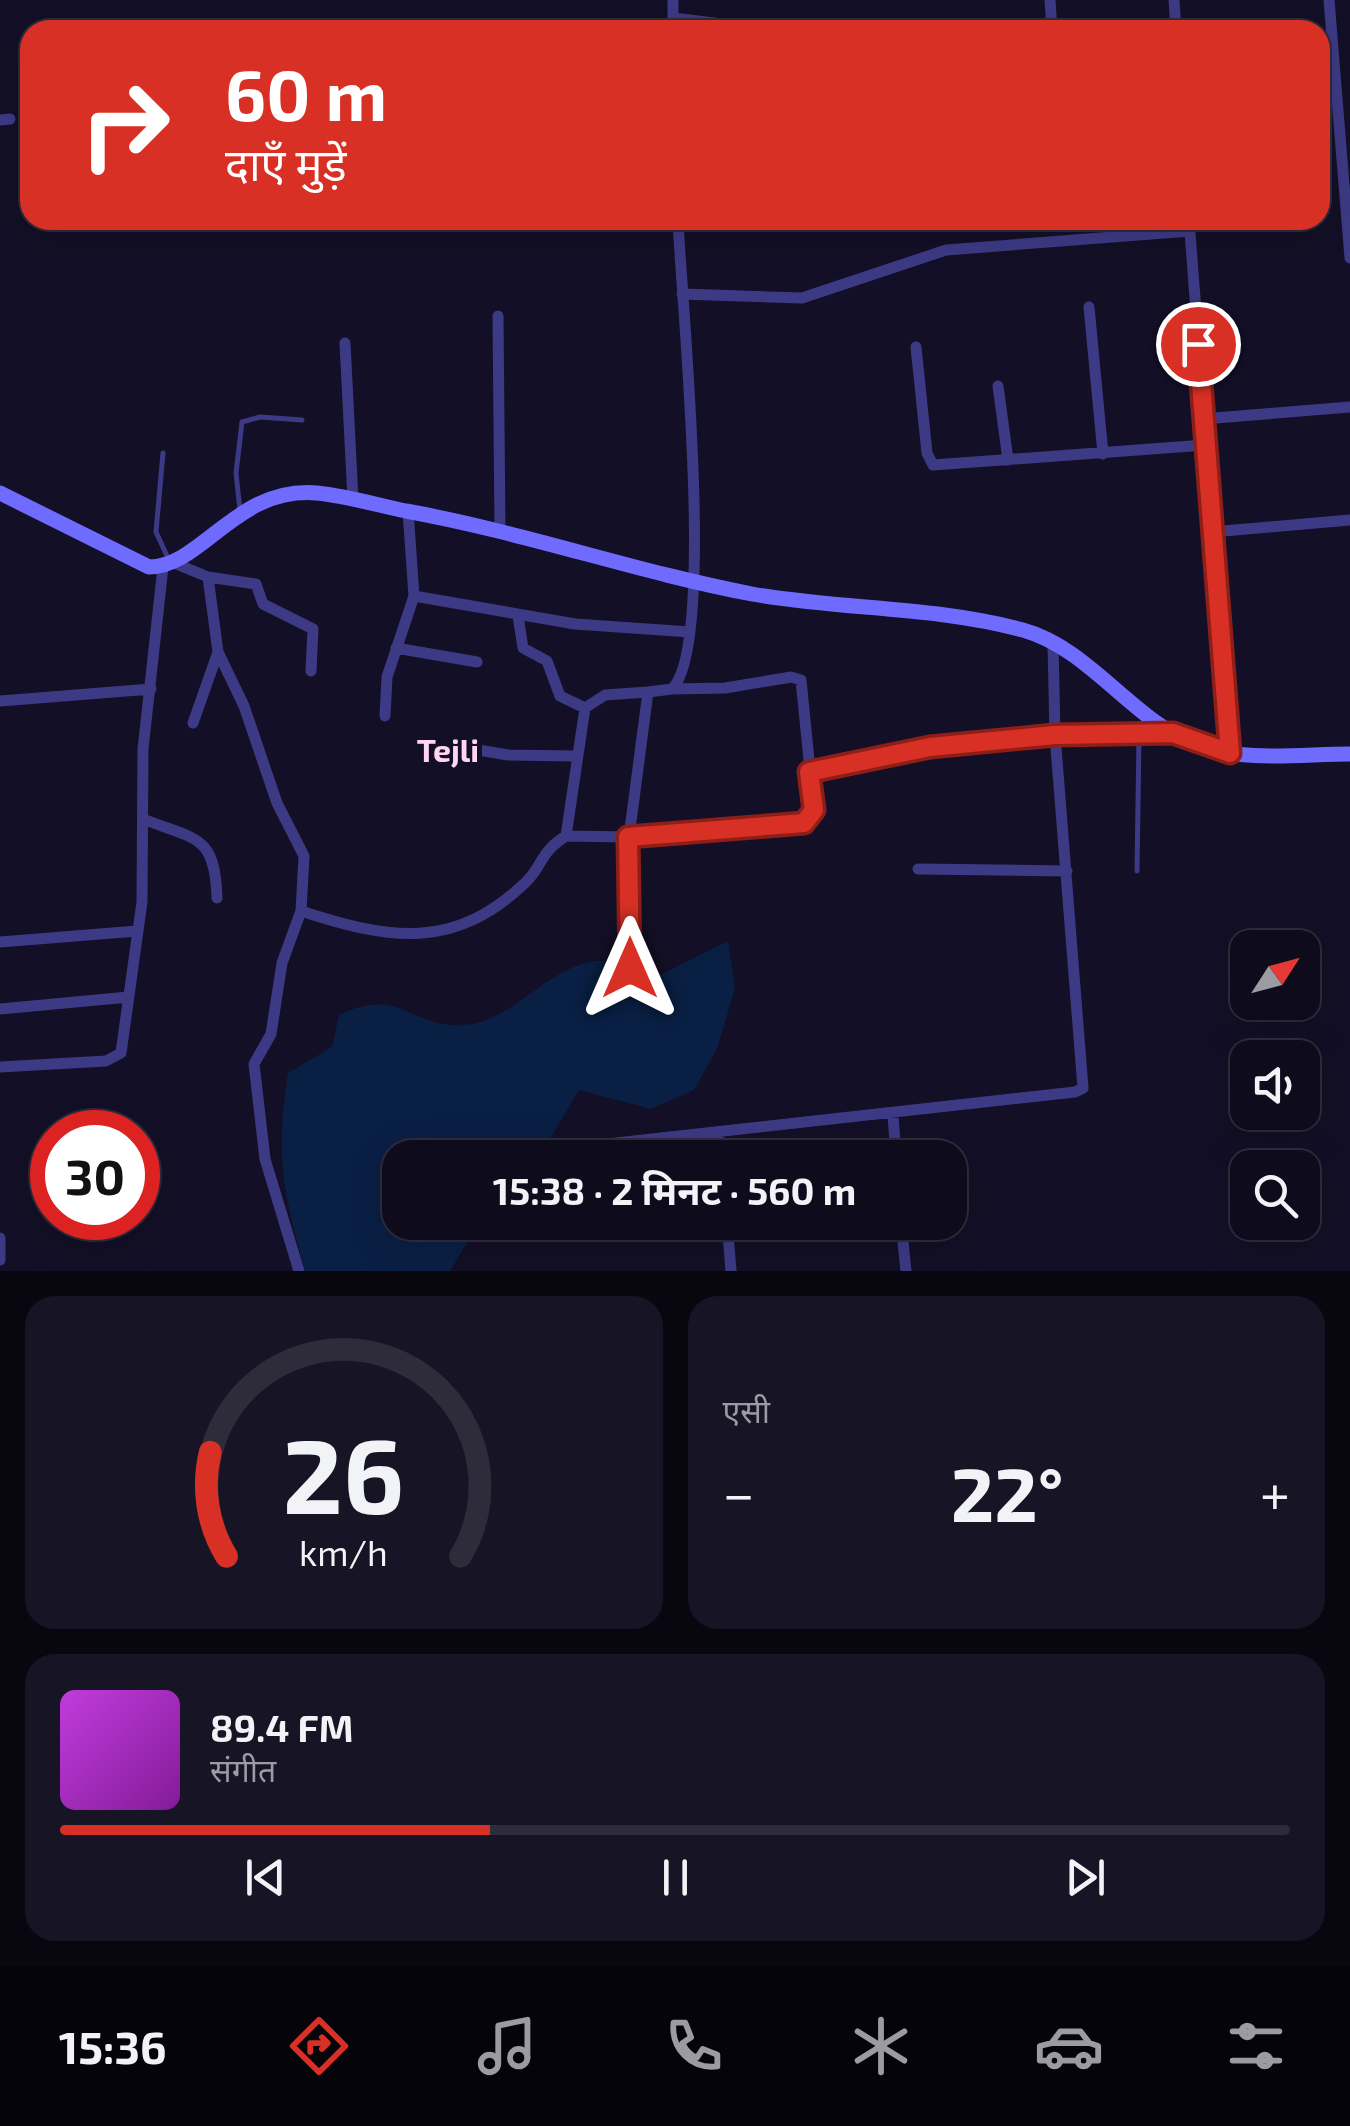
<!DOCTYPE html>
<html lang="hi">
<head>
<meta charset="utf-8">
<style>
	:root { --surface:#0e0b1c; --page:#171425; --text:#f1f3f6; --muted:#9b9ba3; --line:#2e2b3b; --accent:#d93025 }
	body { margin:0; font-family:"Exo 2","Noto Sans Devanagari",sans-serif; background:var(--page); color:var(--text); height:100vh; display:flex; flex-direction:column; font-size:38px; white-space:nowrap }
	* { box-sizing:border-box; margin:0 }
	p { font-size:32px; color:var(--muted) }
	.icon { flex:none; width:55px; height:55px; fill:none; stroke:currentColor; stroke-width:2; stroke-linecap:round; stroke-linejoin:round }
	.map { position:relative; height:1271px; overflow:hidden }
	.sheet { display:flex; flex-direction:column; gap:25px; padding:25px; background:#08060f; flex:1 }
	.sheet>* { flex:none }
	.banner { position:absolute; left:20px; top:20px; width:1310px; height:210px; border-radius:30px; box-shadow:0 10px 40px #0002,0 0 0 2px var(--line); background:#d93025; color:#fff; overflow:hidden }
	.needle { width:65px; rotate:54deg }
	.tools { position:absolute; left:1230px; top:930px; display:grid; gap:20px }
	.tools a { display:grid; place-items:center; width:90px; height:90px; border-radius:20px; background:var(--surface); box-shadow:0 10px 40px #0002,0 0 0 2px var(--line); font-size:50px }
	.speed { position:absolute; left:30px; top:1110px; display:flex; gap:20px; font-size:50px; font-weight:700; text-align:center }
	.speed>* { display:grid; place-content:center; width:130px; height:130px; border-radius:50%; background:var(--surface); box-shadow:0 10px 40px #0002,0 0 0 2px var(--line); line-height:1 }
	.speed .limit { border:15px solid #d22; background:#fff; color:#111 }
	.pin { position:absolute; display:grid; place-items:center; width:85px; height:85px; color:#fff; margin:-42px; border:5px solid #fff; border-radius:50%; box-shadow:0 2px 10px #0007 }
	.me { position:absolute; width:110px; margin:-55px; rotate:0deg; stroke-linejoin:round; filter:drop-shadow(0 0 8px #0008) }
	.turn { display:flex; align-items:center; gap:35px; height:210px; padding:0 40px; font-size:45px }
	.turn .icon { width:130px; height:130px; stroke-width:2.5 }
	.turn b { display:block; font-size:70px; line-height:85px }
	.big { font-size:75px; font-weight:700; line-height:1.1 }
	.sheet .widget { flex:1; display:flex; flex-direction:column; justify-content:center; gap:15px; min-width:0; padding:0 35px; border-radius:30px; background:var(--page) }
	.sheet .dial { align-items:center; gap:0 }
	.dial svg { height:260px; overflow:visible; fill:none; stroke:var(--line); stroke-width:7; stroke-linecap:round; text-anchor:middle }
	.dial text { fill:var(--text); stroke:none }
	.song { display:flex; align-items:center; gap:30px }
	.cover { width:120px; height:120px; border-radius:15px; background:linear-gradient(135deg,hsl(290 70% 55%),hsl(290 70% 35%)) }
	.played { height:10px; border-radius:5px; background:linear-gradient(90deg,var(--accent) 35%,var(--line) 35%) }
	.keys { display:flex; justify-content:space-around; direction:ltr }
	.heat { display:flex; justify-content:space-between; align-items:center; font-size:55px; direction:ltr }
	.sheet .tiles { flex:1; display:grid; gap:25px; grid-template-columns:1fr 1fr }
	.widget:last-child { grid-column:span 2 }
	.trip { position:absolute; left:382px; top:1140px; width:585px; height:100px; border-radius:30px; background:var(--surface); box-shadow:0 10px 40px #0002,0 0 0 2px var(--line); font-weight:700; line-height:100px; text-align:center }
	.dock { display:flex; height:160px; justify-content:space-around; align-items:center; background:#06040b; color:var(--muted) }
	.dock .icon { width:70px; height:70px }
	.dock .on { color:var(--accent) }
	.dock b { font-size:45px; color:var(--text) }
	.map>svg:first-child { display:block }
	.water { fill:#0a1f44 }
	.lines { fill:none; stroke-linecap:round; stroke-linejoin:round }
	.lane { stroke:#3d3a85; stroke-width:5 }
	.street { stroke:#3d3a85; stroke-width:11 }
	.secondary { stroke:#6f6bff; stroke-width:15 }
	.route-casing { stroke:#8d1f18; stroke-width:25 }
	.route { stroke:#d93025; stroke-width:18 }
	.labels { text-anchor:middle; stroke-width:10; stroke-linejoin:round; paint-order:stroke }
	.quarter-label { font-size:32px; font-weight:bold; fill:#ffd6f0; stroke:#130f26 }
</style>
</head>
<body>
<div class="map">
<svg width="1350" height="1271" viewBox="0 0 1350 1271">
	<rect width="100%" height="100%" fill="#130f26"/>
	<!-- water -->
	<path class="water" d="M728,941L735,988L717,1049L694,1090L651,1109L579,1090L539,1157L400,1158V1222L479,1223L450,1271H305C283,1190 275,1158 288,1073L332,1047L339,1015C401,985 411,1029 464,1025C515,1021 546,967 596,961C613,959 639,973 656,977Z"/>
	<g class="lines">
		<!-- lane -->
		<path class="lane" d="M163,453L156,532L168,558
			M240,511L236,473L242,422L260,417L302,420
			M1137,871L1139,737"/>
		<!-- street -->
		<path class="street" d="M673,0V30
			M1050,0L1052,30
			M1174,0L1176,30
			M1329,0L1350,258
			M673,18L772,30
			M0,120L10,119
			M1189,220L1230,753
			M682,294L802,298L946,250L1190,231
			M1089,307L1103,454
			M498,316L500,531
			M345,343L353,500
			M916,347L927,453L933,465L1205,445
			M998,386L1008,460
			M1203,419L1350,407
			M1212,532L1350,520
			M174,563L208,577L218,652L244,706L277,803L304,856L301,911L282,963L271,1034L254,1064L265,1159L299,1271
			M208,577L256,584L263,604L313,629L311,671
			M414,596L575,624L690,632
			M518,616L523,648L547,661L560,696L585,708
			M396,648L477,662
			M0,701L151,689
			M385,716L387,677L414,596L408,511
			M193,723L218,652
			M455,746L508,755L575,756
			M809,772L975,741L1173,733
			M143,819C196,840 215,834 217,898
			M566,836L629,837L810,821L814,810L801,680L791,677L725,688L672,689
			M918,869L1067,871
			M301,911C390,940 454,951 526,882C544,864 539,853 566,836L585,708L605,695L648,692
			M0,942L137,931
			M630,969L629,837L648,692L672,689C717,645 681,297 678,220
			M0,1009L129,997
			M0,1067L106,1061L121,1053L142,902L143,749L163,567
			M893,1115L896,1158
			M718,1132L721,1158
			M607,1144L1075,1092L1083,1088L1055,735L1053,644
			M727,1222L731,1271
			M901,1222L906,1271
			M0,1238V1260"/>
		<!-- secondary -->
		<path class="secondary" d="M0,493L149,567C202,567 236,486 317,493C347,496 377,505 406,511C523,532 636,572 752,594C842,610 935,606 1023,630C1091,649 1133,722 1199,746C1245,762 1302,754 1350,754"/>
	</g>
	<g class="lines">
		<!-- route casing -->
		<g class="route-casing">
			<path id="route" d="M630,968L628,837L804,823L814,810L809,772L930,747L1055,735L1173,733L1230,753L1198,344"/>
		</g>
		<!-- route -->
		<use href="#route" class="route"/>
	</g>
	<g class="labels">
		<!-- quarter labels -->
		<g class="quarter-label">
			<text x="448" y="762">Tejli</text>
		</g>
	</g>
</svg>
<div class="tools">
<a><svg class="needle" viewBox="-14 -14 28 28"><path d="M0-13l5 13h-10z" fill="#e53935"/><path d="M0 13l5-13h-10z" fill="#9b9ba3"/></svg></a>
<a><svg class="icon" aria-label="sound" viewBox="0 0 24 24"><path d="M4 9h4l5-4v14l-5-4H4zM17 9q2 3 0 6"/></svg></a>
<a><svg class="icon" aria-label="search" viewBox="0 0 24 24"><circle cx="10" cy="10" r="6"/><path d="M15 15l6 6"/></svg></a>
</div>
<div class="speed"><div class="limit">30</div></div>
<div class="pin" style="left:1198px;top:344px;background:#d93025"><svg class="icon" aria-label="arrive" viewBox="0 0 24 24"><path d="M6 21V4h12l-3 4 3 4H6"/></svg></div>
<svg class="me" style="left:630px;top:968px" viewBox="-20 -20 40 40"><path d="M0-17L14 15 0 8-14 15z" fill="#d93025" stroke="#fff" stroke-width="4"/></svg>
<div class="trip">15:38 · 2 मिनट · 560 m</div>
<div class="banner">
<div class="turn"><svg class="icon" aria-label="right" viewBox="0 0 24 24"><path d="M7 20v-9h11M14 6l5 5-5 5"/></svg><div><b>60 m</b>दाएँ मुड़ें</div></div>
</div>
</div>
<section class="sheet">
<div class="tiles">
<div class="widget dial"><svg viewBox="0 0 100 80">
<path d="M14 69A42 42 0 1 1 86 69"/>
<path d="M14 69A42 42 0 0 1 9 37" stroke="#d93025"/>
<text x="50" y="56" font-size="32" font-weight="700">26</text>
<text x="50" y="72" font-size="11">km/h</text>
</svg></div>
<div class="widget"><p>एसी</p>
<div class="heat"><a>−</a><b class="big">22°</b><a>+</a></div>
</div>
<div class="widget">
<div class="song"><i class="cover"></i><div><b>89.4 FM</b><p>संगीत</p></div></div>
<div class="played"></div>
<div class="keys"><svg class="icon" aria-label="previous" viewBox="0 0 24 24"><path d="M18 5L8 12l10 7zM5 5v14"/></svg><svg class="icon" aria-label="pause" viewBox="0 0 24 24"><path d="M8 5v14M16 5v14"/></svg><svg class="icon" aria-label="next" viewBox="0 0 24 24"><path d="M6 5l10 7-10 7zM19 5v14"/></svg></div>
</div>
</div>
</section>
<nav class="dock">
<b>15:36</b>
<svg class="icon on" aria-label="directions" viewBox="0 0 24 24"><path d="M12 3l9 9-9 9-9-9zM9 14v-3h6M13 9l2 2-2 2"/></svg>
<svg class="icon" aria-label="music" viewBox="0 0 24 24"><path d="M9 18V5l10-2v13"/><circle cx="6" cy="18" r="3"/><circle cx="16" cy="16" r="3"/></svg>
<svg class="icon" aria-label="phone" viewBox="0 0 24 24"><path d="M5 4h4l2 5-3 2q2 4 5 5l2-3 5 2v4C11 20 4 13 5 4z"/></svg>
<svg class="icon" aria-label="climate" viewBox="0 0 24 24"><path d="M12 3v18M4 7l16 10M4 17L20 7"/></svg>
<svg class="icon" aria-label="car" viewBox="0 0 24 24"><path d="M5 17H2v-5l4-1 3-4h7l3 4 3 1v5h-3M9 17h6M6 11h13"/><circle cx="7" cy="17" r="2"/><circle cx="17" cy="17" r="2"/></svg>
<svg class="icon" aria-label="filters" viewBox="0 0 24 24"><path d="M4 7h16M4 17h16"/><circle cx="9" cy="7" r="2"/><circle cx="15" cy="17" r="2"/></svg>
</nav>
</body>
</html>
